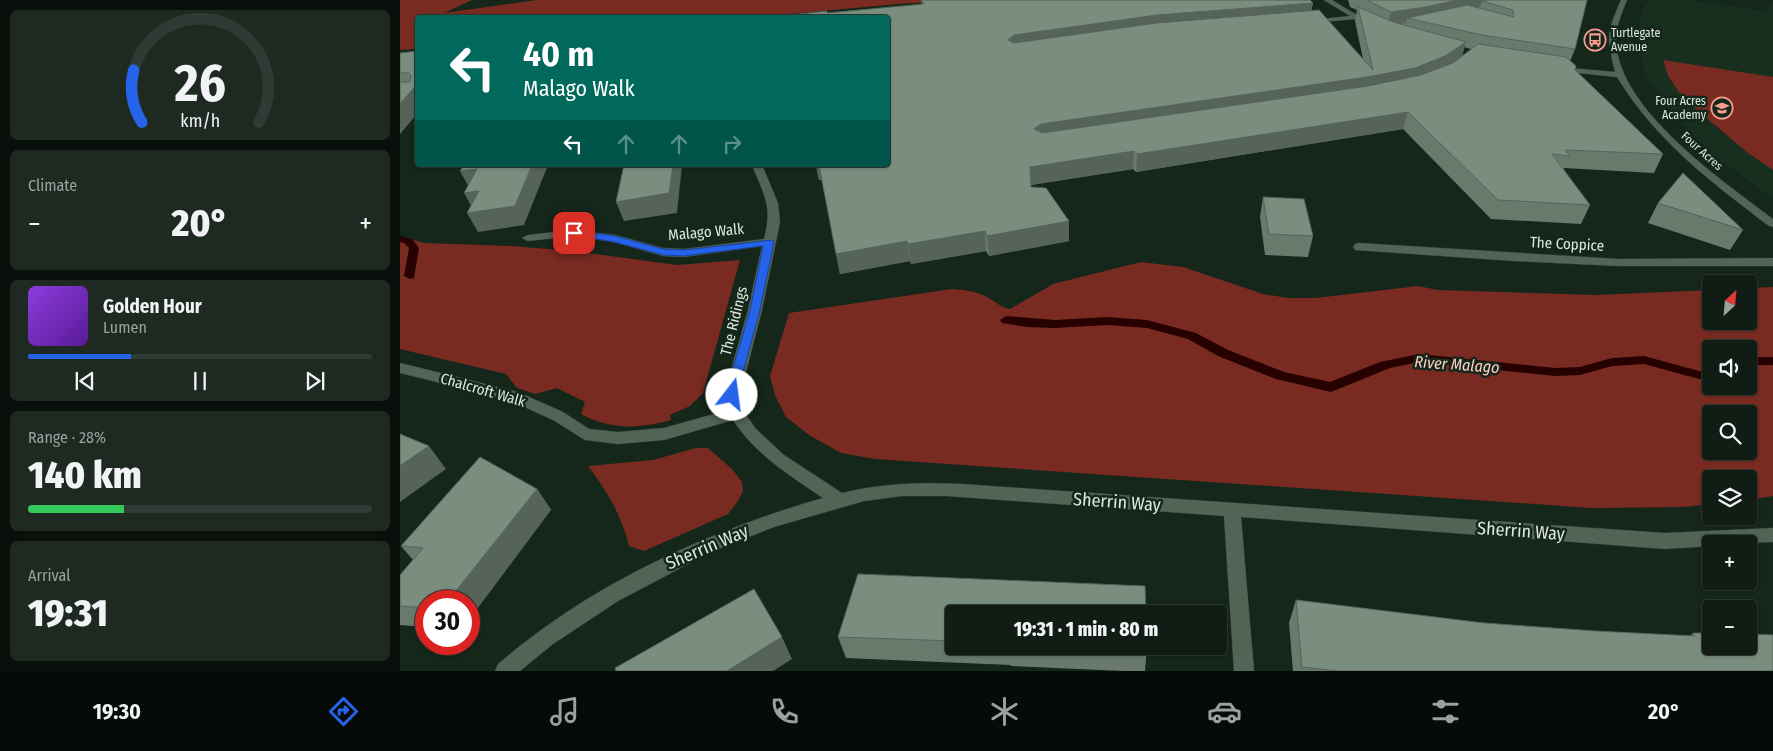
<!DOCTYPE html>
<html lang="en">
<head>
<meta charset="utf-8">
<style>
	:root { --surface:#101c14; --page:#1e2922; --text:#f1f3f6; --muted:#9ca1a0; --line:#303a34; --accent:#2563eb }
	body { margin:0; font-family:"Fira Sans Condensed",sans-serif; background:var(--page); color:var(--text); height:100vh; display:flex; flex-direction:column; font-size:19px; white-space:nowrap }
	* { box-sizing:border-box; margin:0 }
	p { font-size:16px; color:var(--muted) }
	.icon { flex:none; width:28px; height:28px; fill:none; stroke:currentColor; stroke-width:2; stroke-linecap:round; stroke-linejoin:round }
	.map { position:relative; flex:1; overflow:hidden }
	.sheet { display:flex; flex-direction:column; gap:10px; padding:10px; background:#090f0b; width:400px }
	.sheet>* { flex:none }
	.banner { position:absolute; left:15px; top:15px; width:475px; height:152px; border-radius:5px; box-shadow:0 1px 4px #0004,0 0 0 1px var(--line); background:#00695c; color:#fff; overflow:hidden }
	.needle { width:32px; rotate:26deg }
	.tools { position:absolute; left:1302px; top:275px; display:grid; gap:10px }
	.tools a { display:grid; place-items:center; width:55px; height:55px; border-radius:5px; background:var(--surface); box-shadow:0 1px 4px #0004,0 0 0 1px var(--line); font-size:25px }
	.speed { position:absolute; left:15px; top:590px; display:flex; gap:10px; font-size:25px; font-weight:700; text-align:center }
	.speed>* { display:grid; place-content:center; width:65px; height:65px; border-radius:50%; background:var(--surface); box-shadow:0 1px 4px #0004,0 0 0 1px var(--line); line-height:1 }
	.speed .limit { border:8px solid #d22; background:#fff; color:#111 }
	.pin { position:absolute; display:grid; place-items:center; width:42px; height:42px; color:#fff; margin:-21px; border-radius:10px; box-shadow:0 2px 8px #0006 }
	.me { position:absolute; width:55px; margin:-28px; rotate:15deg; stroke-linejoin:round; filter:drop-shadow(0 0 4px #0008) }
	.turn { display:flex; align-items:center; gap:18px; height:105px; padding:0 25px; font-size:22px }
	.turn .icon { width:65px; height:65px; stroke-width:2.5 }
	.turn b { display:block; font-size:35px; line-height:42px }
	.lanes { display:flex; align-items:center; height:48px; padding:0 25px; background:#0003; justify-content:center; gap:25px; direction:ltr }
	.lanes .off { opacity:.35 }
	.big { font-size:38px; font-weight:800; line-height:1.1 }
	.sheet .tile { flex:1; display:flex; flex-direction:column; justify-content:center; gap:8px; min-width:0; padding:0 18px; border-radius:8px; background:var(--page) }
	.sheet .dial { align-items:center; gap:0 }
	.dial svg { height:130px; overflow:visible; fill:none; stroke:var(--line); stroke-width:7; stroke-linecap:round; text-anchor:middle }
	.dial text { fill:var(--text); stroke:none }
	.song { display:flex; align-items:center; gap:15px }
	.cover { width:60px; height:60px; border-radius:8px; background:linear-gradient(135deg,hsl(270 70% 55%),hsl(270 70% 35%)) }
	.played { height:5px; border-radius:2px; background:linear-gradient(90deg,var(--accent) 30%,var(--line) 30%) }
	.keys { display:flex; justify-content:space-around; direction:ltr }
	.heat { display:flex; justify-content:space-between; align-items:center; font-size:28px; direction:ltr }
	.charge { height:8px; border-radius:4px; background:linear-gradient(90deg,#34c759 28%,var(--line) 0) }
	.trip { position:absolute; left:545px; top:605px; width:282px; height:50px; border-radius:5px; background:var(--surface); box-shadow:0 1px 4px #0004,0 0 0 1px var(--line); font-weight:800; line-height:50px; text-align:center }
	.menu { display:flex; height:80px; justify-content:space-around; align-items:center; background:#060b08; color:var(--muted) }
	.menu .icon { width:35px; height:35px }
	.menu .current { color:var(--accent) }
	.menu b { font-size:22px; color:var(--text) }
	main { display:flex; flex:1; min-height:0 }
	.map>svg:first-child { display:block }
	.built { fill:#172f1e }
	.green { fill:#792b21; fill-rule:evenodd }
	.lines { fill:none; stroke-linecap:round; stroke-linejoin:round }
	.stream { fill:#260100; fill-rule:evenodd }
	.minor-casing { stroke:#323f35; stroke-width:1 }
	.minor { fill:#516456; fill-rule:evenodd }
	.wall { fill:#697a6d; fill-rule:evenodd }
	.shaded-wall { fill:#556359 }
	.building { fill:#7a8e7f; stroke:#556359 }
	.route { fill:#2563eb; stroke:#184099 }
	.labels { text-anchor:middle; stroke-width:5; stroke-linejoin:round; paint-order:stroke }
	.far-poi-label { font-size:12px; fill:#dce7de; stroke:#15261a; text-anchor:start }
	.far-street-label { font-size:12px; fill:#dce7de; stroke:#15261a }
	.street-label { font-size:15px; fill:#dce7de; stroke:#15261a }
	.water-label { font-size:16px; font-style:italic; fill:#fecdc4; stroke:#15261a }
	.near-street-label { font-size:18px; fill:#dce7de; stroke:#15261a }
</style>
</head>
<body>
<main>
<section class="sheet">
<div class="tile dial"><svg viewBox="0 0 100 80">
<path d="M14 69A42 42 0 1 1 86 69"/>
<path d="M14 69A42 42 0 0 1 9 37" stroke="#2563eb"/>
<text x="50" y="56" font-size="32" font-weight="700">26</text>
<text x="50" y="72" font-size="11">km/h</text>
</svg></div>
<div class="tile"><p>Climate</p>
<div class="heat"><a>−</a><b class="big">20°</b><a>+</a></div>
</div>
<div class="tile">
<div class="song"><i class="cover"></i><div><b>Golden Hour</b><p>Lumen</p></div></div>
<div class="played"></div>
<div class="keys"><svg class="icon" aria-label="previous" viewBox="0 0 24 24"><path d="M18 5L8 12l10 7zM5 5v14"/></svg><svg class="icon" aria-label="pause" viewBox="0 0 24 24"><path d="M8 5v14M16 5v14"/></svg><svg class="icon" aria-label="next" viewBox="0 0 24 24"><path d="M6 5l10 7-10 7zM19 5v14"/></svg></div>
</div>
<div class="tile"><p>Range · 28%</p><b class="big">140 km</b><div class="charge"></div></div>
<div class="tile"><p>Arrival</p><b class="big">19:31</b></div>
</section>
<div class="map">
<svg width="1373" height="671" viewBox="0 0 1373 671">
	<rect width="100%" height="100%" fill="#15261a"/>
	<!-- built -->
	<path class="built" d="M1251,0H1291L1363,11L1373,3V199L1311,153L1281,121L1260,95L1244,71L1237,33L1243,9Z"/>
	<!-- green -->
	<path class="green" d="M0,0H72L44,13L137,0H569L498,4L345,18H18L17,49L0,50Z
		M1263,60L1373,77V170L1348,153L1283,98L1268,76Z
		M0,237L25,243L111,246L173,251L277,265L340,260L303,393L290,406L270,415L271,420C239,429 210,430 181,414L185,402L157,388L135,394L117,388L106,374L0,349Z
		M741,262L783,267L863,294L888,298H916L1018,286L1038,290L1196,295L1311,290V321H1349V288L1373,287V496L1349,500V479H1311V504L1283,507L1192,508L475,459L441,453L409,435L386,417L375,395L370,376L389,313L552,289C563,290 575,291 585,296C594,300 599,307 610,309L653,284ZM1311,349H1349V386H1311ZM1311,414H1349V451H1311Z
		M296,448H308L332,469L342,482L343,491L338,501L328,514L244,551L229,546C221,514 208,493 188,466L253,460Z"/>
	<g class="lines">
		<!-- stream -->
		<path class="stream" d="M0,236L12,239L19,248L14,278L10,279L4,276L9,248L4,243L0,242Z
			M606,316L655,320L707,317L747,320L796,333L828,350L884,372L930,382L980,362L1019,354L1155,368L1180,367L1212,358L1244,356L1299,371L1311,372V380L1299,379L1244,364L1212,366L1180,375L1155,376L1019,362L990,368L931,392L876,379L818,356L788,339L747,328L707,325L655,328L627,327L602,323L600,320Z
			M1349,357H1373V365H1349Z"/>
		<!-- minor casing -->
		<g class="minor-casing">
			<path id="minor" d="M924,0H932L960,17L957,19L910,23V21L912,20L950,16Z
				M1221,0H1227C1222,13 1216,25 1216,40C1217,109 1323,181 1373,219V227L1369,226C1310,181 1257,142 1217,77L1158,71L1154,69L1158,67L1215,72C1207,37 1206,34 1221,0Z
				M352,165H362L378,203L380,222L362,310L340,395L344,412L356,429L384,455L442,493C482,483 521,482 562,484L1265,533L1373,528V542L1311,544V546L1265,549L841,517L854,671H834L824,516L547,496H502L464,501L374,527L311,552L218,601L153,644L120,671H95L98,664C191,584 305,532 423,498C389,475 356,455 333,420L264,440L218,444L185,440L153,420L109,400L0,373V363L118,392L163,412L189,429L218,432L264,428L328,410L324,395L348,310L362,246L284,257L263,256L214,242L173,236L128,241L122,238L128,235L173,230L215,235L263,248L284,249L364,239C373,206 364,195 352,165Z
				M959,243L1218,259L1373,258V266H1218L1114,261L955,250L953,247L955,244Z"/>
		</g>
		<!-- minor -->
		<use href="#minor" class="minor"/>
	</g>
	<!-- wall -->
	<path class="wall" d="M521,0L913,3L911,11L963,59L955,21L957,10L950,7L948,0H1187L1175,49L1170,61L1175,70L1263,154L1254,173L1164,168V170L1190,205L1181,224L1091,219L1003,129L736,172L733,169L631,185V187L669,221V241L589,256L586,251L511,264L510,261L440,274L422,180H419L416,165H488L427,13L522,5ZM1064,47L1071,49L1062,56Z
		M18,51V112L0,134V53Z
		M863,197L913,236L908,257L865,255L860,217Z
		M1258,203L1343,230L1330,250L1248,223Z
		M137,489L151,510L26,601V627L0,625V575L13,560L1,546Z
		M896,600L1084,623L1195,631L1290,636L1293,633L1373,671H893L889,623Z
		M554,614V646H747L745,671H724L611,666V665L446,658L438,637Z"/>
	<!-- shaded-wall -->
	<path class="shaded-wall" d="M1057,0H1103L1082,1L1080,7L1023,21L1007,18L1006,23L987,26L991,12Z
		M913,3L910,17L615,50L608,40L614,35L757,15Z
		M1066,42L1062,57L1040,71L1010,84L642,141L634,129L641,124L1015,68Z
		M18,83V112L0,134V104Z
		M1008,112L1003,129L736,172L737,154Z
		M734,151L733,169L631,185L630,167Z
		M132,165H148L124,225L78,232L67,213Z
		M273,165H282L277,213L224,221L216,202Z
		M416,165H419L423,180H419Z
		M77,169L70,189L60,171Z
		M79,191L74,211L64,193Z
		M669,221V241L589,256L587,236Z
		M585,231L586,251L511,264L508,244Z
		M507,241L510,261L440,274L436,254Z
		M29,446L46,469L0,502V466Z
		M137,489L151,510L69,620V601H48Z
		M382,637L392,659L373,671H327Z"/>
	<!-- building -->
	<path class="building" d="M522,0H910L913,3L757,15L614,35L608,40L614,43L757,23L919,10L973,70L958,7L993,22L1066,42L1045,56L1015,68L967,77L641,124L634,129L642,133L968,86L1021,75L1053,63L1078,44L1166,57L1176,66L1175,70L1263,154L1165,150L1170,156L1152,154L1190,205L1098,200L1008,112L737,154L734,151L630,167L631,187L646,188L669,221L587,236L585,231L508,244L507,241L436,254L419,165H488V18H362L427,11V13L524,4Z
		M967,0H1057L1026,7L991,12Z
		M1087,0H1187L1175,49L1082,35L1007,18L1067,5L1114,17L1113,10L1082,1Z
		M18,51V83L0,104V82H10L11,75L9,73H0V53Z
		M64,165H132L115,206L67,213L79,191L64,193L77,169L60,171Z
		M224,165H273L269,193L216,202Z
		M1283,173L1343,230L1258,203Z
		M863,197L904,199L913,236L869,234Z
		M0,434L29,446L0,466Z
		M80,457L137,489L48,601H26V608L0,606V575L23,548L1,546Z
		M458,574L745,586L746,614H554V641L438,637Z
		M354,589L382,637L327,671H216L215,668Z
		M896,600L1084,623L1195,631L1295,636L1293,633H1311V646H1349V634L1373,635V671H937L902,667Z
		M653,646H747V650Z"/>
	<!-- route -->
	<path class="route" d="M174,230L215,236L263,249L284,250L372,240L374,242L360,310L336,398L332,399L325,395L350,310L363,246L284,256L263,255L214,242L170,235L169,233Z"/>
	<!-- icons -->
	<defs>
		<g id="bus-ring" transform="scale(1.125)"><circle r="9.5" fill="#15261a" stroke="#f59d8e" stroke-width="1.5"/><path d="M-5-6H5V4H4V6H2V4H-2V6H-4V4H-5ZM-3.5-4V0h7V-4ZM-3.5 1.2v1.5H-2V1.2ZM2 1.2v1.5H3.5V1.2Z" fill="#f59d8e"/></g>
		<g id="school-ring" transform="scale(1.125)"><circle r="9.5" fill="#15261a" stroke="#f59d8e" stroke-width="1.5"/><path d="M0-5L7-2L0 1L-7-2ZM-4 1L0 2.5L4 1V4Q0 6-4 4Z" fill="#f59d8e"/></g>
	</defs>
	<g fill-rule="evenodd">
		<use href="#bus-ring" x="1195" y="40"/>
		<use href="#school-ring" x="1322" y="108"/>
	</g>
	<g class="labels">
		<!-- far-poi labels -->
		<g class="far-poi-label">
			<text x="1211" y="37">Turtlegate<tspan x="1211" dy="14">Avenue</tspan></text>
			<text x="1306" y="105" text-anchor="end">Four Acres<tspan x="1306" dy="14">Academy</tspan></text>
		</g>
		<!-- far-street labels -->
		<g class="far-street-label">
			<text transform="translate(1302 151) rotate(42)" y="4">Four Acres</text>
		</g>
		<!-- street labels -->
		<g class="street-label">
			<text transform="translate(306 232) rotate(-5)" y="5">Malago Walk</text>
			<text transform="translate(1167 244) rotate(3)" y="5">The Coppice</text>
			<text transform="translate(334 321) rotate(-76)" y="5">The Ridings</text>
			<text transform="translate(83 390) rotate(16)" y="5">Chalcroft Walk</text>
		</g>
		<!-- water labels -->
		<g class="water-label">
			<text transform="translate(1057 364) rotate(4)" y="6">River Malago</text>
		</g>
		<!-- near-street labels -->
		<g class="near-street-label">
			<text transform="translate(717 502) rotate(4)" y="6">Sherrin Way</text>
			<text transform="translate(1121 531) rotate(4)" y="6">Sherrin Way</text>
			<text transform="translate(307 547) rotate(-23)" y="6">Sherrin Way</text>
		</g>
	</g>
</svg>
<div class="tools">
<a><svg class="needle" viewBox="-14 -14 28 28"><path d="M0-13l5 13h-10z" fill="#e53935"/><path d="M0 13l5-13h-10z" fill="#9ca1a0"/></svg></a>
<a><svg class="icon" aria-label="sound" viewBox="0 0 24 24"><path d="M4 9h4l5-4v14l-5-4H4zM17 9q2 3 0 6"/></svg></a>
<a><svg class="icon" aria-label="search" viewBox="0 0 24 24"><circle cx="10" cy="10" r="6"/><path d="M15 15l6 6"/></svg></a>
<a><svg class="icon" aria-label="layers" viewBox="0 0 24 24"><path d="M12 4l9 5-9 5-9-5zM3 14l9 5 9-5"/></svg></a>
<a>+</a>
<a>−</a>
</div>
<div class="speed"><div class="limit">30</div></div>
<div class="pin" style="left:174px;top:233px;background:#d93025"><svg class="icon" aria-label="arrive" viewBox="0 0 24 24"><path d="M6 21V4h12l-3 4 3 4H6"/></svg></div>
<svg class="me" style="left:332px;top:395px" viewBox="-20 -20 40 40"><circle r="19" fill="#fff"/><path d="M0-13L10 11 0 6-10 11z" fill="#2563eb"/></svg>
<div class="trip">19:31 · 1 min · 80 m</div>
<div class="banner">
<div class="turn"><svg class="icon" aria-label="left" viewBox="0 0 24 24"><path d="M17 20v-9H6M10 6l-5 5 5 5"/></svg><div><b>40 m</b>Malago Walk</div></div>
<div class="lanes"><svg class="icon" aria-label="left" viewBox="0 0 24 24"><path d="M17 20v-9H6M10 6l-5 5 5 5"/></svg><svg class="icon off" aria-label="ahead" viewBox="0 0 24 24"><path d="M12 20V5M6 11l6-6 6 6"/></svg><svg class="icon off" aria-label="ahead" viewBox="0 0 24 24"><path d="M12 20V5M6 11l6-6 6 6"/></svg><svg class="icon off" aria-label="right" viewBox="0 0 24 24"><path d="M7 20v-9h11M14 6l5 5-5 5"/></svg></div>
</div>
</div>
</main>
<nav class="menu">
<b>19:30</b>
<svg class="icon current" aria-label="directions" viewBox="0 0 24 24"><path d="M12 3l9 9-9 9-9-9zM9 14v-3h6M13 9l2 2-2 2"/></svg>
<svg class="icon" aria-label="music" viewBox="0 0 24 24"><path d="M9 18V5l10-2v13"/><circle cx="6" cy="18" r="3"/><circle cx="16" cy="16" r="3"/></svg>
<svg class="icon" aria-label="phone" viewBox="0 0 24 24"><path d="M5 4h4l2 5-3 2q2 4 5 5l2-3 5 2v4C11 20 4 13 5 4z"/></svg>
<svg class="icon" aria-label="climate" viewBox="0 0 24 24"><path d="M12 3v18M4 7l16 10M4 17L20 7"/></svg>
<svg class="icon" aria-label="car" viewBox="0 0 24 24"><path d="M5 17H2v-5l4-1 3-4h7l3 4 3 1v5h-3M9 17h6M6 11h13"/><circle cx="7" cy="17" r="2"/><circle cx="17" cy="17" r="2"/></svg>
<svg class="icon" aria-label="filters" viewBox="0 0 24 24"><path d="M4 7h16M4 17h16"/><circle cx="9" cy="7" r="2"/><circle cx="15" cy="17" r="2"/></svg>
<b>20°</b>
</nav>
</body>
</html>
